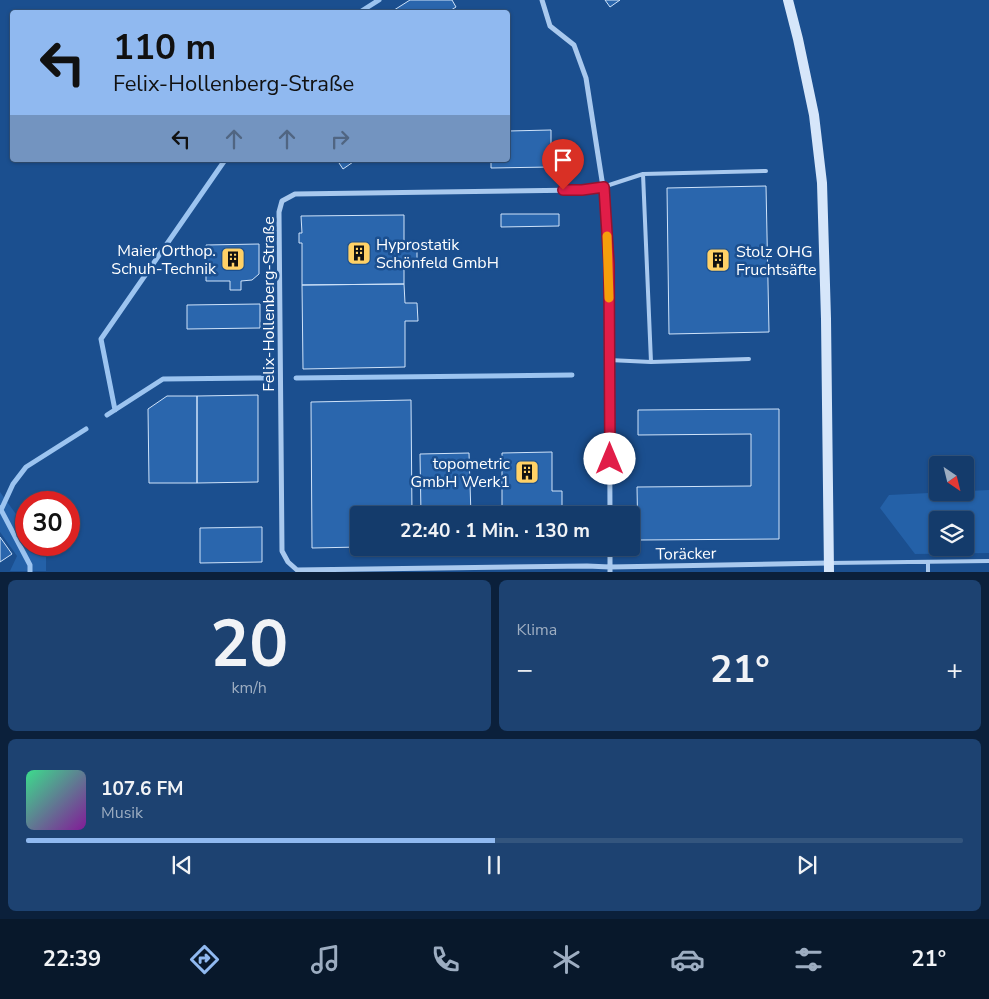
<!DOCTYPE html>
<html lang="de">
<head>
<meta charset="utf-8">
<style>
	:root { --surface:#143b6b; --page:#1d4271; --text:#f1f3f6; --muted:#9dadc1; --line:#33557e; --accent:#90b9f0 }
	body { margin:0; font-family:"Nunito Sans",sans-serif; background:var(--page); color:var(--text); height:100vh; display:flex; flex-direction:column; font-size:19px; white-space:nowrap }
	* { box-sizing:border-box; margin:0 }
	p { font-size:16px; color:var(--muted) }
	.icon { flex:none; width:28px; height:28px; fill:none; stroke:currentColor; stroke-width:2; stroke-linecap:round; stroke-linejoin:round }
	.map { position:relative; height:572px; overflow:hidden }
	.side { display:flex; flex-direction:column; gap:8px; padding:8px; background:#0b203b; flex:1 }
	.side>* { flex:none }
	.guide { position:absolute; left:10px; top:10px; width:500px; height:152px; border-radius:5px; box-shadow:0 1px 4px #0004,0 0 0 1px var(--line); background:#90b9f0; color:#111; overflow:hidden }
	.needle { width:32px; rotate:145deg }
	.controls { position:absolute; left:929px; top:456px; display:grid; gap:10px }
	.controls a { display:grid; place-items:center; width:45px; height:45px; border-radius:5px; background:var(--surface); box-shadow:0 1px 4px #0004,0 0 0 1px var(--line); font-size:25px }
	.speed { position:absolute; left:15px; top:491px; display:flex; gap:10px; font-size:25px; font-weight:700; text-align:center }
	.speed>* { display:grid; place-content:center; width:65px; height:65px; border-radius:50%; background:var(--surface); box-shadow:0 1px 4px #0004,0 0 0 1px var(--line); line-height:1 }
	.speed .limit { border:8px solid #d22; background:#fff; color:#111 }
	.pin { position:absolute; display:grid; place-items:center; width:42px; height:42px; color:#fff; margin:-51px -21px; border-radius:50% 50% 50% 0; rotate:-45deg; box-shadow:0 0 5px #0007 }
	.pin .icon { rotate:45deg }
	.me { position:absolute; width:55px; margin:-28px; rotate:0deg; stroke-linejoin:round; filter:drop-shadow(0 0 4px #0008) }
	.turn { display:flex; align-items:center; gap:18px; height:105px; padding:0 20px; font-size:22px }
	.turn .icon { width:65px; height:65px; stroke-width:2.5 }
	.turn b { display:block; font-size:35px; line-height:42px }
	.lanes { display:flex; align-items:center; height:48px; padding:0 20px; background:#0003; justify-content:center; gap:25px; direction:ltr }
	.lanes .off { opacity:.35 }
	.big { font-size:38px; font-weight:700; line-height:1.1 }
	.side .tile { flex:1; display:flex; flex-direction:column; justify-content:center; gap:8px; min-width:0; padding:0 18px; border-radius:8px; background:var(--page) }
	.side .dial { align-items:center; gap:0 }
	.dial b { font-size:65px; line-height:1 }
	.song { display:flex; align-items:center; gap:15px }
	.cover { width:60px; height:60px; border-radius:8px; background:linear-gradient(135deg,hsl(150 70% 55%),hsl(290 70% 35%)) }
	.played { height:5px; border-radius:2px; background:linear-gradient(90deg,var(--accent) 50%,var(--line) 50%) }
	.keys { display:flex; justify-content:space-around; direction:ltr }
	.heat { display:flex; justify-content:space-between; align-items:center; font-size:28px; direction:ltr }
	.side .tiles { flex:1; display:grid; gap:8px; grid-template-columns:1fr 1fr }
	.tile:last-child { grid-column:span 2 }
	.trip { position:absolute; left:350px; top:506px; width:290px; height:50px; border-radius:5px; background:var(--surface); box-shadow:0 1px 4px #0004,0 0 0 1px var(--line); font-weight:700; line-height:50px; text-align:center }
	.tabs { display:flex; height:80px; justify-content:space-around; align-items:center; background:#08182b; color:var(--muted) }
	.tabs .icon { width:35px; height:35px }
	.tabs .on { color:var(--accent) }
	.tabs b { font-size:22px; color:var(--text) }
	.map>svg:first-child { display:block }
	.green { fill:#2461a8; fill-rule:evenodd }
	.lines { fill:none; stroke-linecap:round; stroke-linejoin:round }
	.stream { stroke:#9cc4f0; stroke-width:5 }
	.building { fill:#2a66ad; stroke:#cfe3fa }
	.lane { stroke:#a9c9ee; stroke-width:4 }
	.street { stroke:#a9c9ee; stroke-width:5 }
	.secondary { stroke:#d6e6fa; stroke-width:10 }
	.route-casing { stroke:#92132f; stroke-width:12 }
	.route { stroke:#e11d48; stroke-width:9 }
	.slow { stroke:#f59e0b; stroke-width:9 }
	.labels { text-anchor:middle; stroke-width:5; stroke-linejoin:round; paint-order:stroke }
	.poi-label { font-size:16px; fill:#fff; stroke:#1b4f8f; text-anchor:start }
	.street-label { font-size:16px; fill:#fff; stroke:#1b4f8f }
</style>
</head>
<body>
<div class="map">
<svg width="989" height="572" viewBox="0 0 989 572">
	<rect width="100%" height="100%" fill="#1b4f8f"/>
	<!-- green -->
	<path class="green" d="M989,490V553L915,554L880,508L889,495ZM938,520H965V548H938Z
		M0,492L26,528V545H38L46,556V571H10L17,556L0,532Z"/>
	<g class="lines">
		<!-- stream -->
		<path class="stream" d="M360,12L379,0
			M296,378L572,375
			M115,410L101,339L225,160
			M107,415L163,379L266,378
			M0,508L30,565V572
			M1,510L13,484L26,467L86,429"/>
	</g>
	<!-- building -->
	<path class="building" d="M410,0H452L456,7L448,12H391Z
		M605,0H620L610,7Z
		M551,130V167L491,168V160H508V131Z
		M337,160H356L343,169Z
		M766,186L769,332L669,334L667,188Z
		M501,214H559V226L501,227Z
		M404,215V246H417V260H404V284L302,285V243H299V233H302L301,216Z
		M259,244V274L252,280L241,281V290H230V281H206V245Z
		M404,284L405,303H417L418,321H405V367L303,369L302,285Z
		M260,304V328L187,329V305Z
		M258,395V482L197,483V396Z
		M167,396H197V483H149L148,409Z
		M411,400L412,515H359V547L312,548L311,402Z
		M779,409V539L638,540L637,487L751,486V434L638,435V410Z
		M552,452V491H562V510H552V515H502V453Z
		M469,453L471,515H421L420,454Z
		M262,527V562L200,563V528Z
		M0,537L12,554L0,562Z"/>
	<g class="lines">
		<!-- lane -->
		<path class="lane" d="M643,174L651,362
			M603,187L643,174L766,171
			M609,360L651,362L749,359
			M829,563L989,561
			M928,572V562"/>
		<!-- street -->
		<path class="street" d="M542,0L550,26L574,45L586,78L603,187L609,265L610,515
			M603,187L582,190L295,194L282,201L279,212L282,551L288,562L297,570L587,566L610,567L829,563
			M610,548V572"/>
		<!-- secondary -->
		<path class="secondary" d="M788,0L798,39L814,115L822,183L826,319L829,572"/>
	</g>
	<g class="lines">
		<!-- route casing -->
		<g class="route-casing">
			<path id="route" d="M563,190H582L604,187L609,264L610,459"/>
		</g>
		<!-- route -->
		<use href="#route" class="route"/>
		<!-- slow -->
		<path class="slow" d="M607,236L609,298"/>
	</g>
	<!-- icons -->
	<defs>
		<g id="building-square" transform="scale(1.25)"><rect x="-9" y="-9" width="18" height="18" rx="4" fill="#ffd166" stroke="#1b4f8f"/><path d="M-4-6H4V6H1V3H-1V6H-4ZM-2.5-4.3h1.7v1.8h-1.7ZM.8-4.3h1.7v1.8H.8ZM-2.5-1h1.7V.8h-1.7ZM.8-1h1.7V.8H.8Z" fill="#111"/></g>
	</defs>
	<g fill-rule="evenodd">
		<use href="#building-square" x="359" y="253"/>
		<use href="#building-square" x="233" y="259"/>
		<use href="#building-square" x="718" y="260"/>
		<use href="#building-square" x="527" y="472"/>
	</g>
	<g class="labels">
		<!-- poi labels -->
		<g class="poi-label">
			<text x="376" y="250">Hyprostatik<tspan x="376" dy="18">Schönfeld GmbH</tspan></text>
			<text x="216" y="256" text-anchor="end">Maier Orthop.<tspan x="216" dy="18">Schuh-Technik</tspan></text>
			<text x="736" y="257">Stolz OHG<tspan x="736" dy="18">Fruchtsäfte</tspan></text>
			<text x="510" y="469" text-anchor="end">topometric<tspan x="510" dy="18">GmbH Werk1</tspan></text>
		</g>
		<!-- street labels -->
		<g class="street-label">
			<text transform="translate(268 304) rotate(-90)" y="6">Felix-Hollenberg-Straße</text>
			<text transform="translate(686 553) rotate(-1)" y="6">Toräcker</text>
		</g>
	</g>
</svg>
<div class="controls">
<a><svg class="needle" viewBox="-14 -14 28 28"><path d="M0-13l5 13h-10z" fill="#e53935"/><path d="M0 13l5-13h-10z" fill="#9dadc1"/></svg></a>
<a><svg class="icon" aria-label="layers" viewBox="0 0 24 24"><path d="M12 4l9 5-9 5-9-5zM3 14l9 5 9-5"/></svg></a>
</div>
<div class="speed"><div class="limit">30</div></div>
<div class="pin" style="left:563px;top:190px;background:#d93025"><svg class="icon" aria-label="arrive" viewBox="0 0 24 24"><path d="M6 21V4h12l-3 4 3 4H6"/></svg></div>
<svg class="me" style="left:610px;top:459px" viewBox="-20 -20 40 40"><circle r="19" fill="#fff"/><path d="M0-13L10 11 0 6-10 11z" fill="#e11d48"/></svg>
<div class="trip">22:40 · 1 Min. · 130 m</div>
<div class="guide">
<div class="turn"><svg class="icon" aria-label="left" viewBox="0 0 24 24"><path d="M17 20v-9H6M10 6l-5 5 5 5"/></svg><div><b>110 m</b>Felix-Hollenberg-Straße</div></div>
<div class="lanes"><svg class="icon" aria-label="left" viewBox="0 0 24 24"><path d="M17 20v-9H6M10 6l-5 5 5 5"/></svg><svg class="icon off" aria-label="ahead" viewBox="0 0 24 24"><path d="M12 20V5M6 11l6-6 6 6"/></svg><svg class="icon off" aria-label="ahead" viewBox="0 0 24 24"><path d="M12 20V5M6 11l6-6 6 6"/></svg><svg class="icon off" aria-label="right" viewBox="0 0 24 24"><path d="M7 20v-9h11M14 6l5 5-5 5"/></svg></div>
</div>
</div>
<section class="side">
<div class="tiles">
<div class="tile dial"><b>20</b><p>km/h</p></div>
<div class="tile"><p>Klima</p>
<div class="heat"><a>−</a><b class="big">21°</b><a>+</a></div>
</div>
<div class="tile">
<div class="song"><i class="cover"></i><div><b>107.6 FM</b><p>Musik</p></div></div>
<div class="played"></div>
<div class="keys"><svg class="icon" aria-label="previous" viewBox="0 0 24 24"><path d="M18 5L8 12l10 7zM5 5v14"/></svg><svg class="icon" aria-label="pause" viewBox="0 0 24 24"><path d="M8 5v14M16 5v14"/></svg><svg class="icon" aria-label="next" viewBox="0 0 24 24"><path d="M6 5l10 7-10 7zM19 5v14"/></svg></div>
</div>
</div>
</section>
<nav class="tabs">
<b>22:39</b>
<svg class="icon on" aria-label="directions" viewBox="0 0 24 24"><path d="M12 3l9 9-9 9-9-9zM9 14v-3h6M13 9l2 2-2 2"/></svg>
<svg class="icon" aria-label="music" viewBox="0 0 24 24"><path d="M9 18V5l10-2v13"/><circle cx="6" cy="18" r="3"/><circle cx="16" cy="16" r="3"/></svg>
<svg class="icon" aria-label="phone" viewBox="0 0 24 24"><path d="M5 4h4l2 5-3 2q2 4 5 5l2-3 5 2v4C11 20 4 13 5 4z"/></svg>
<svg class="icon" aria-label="climate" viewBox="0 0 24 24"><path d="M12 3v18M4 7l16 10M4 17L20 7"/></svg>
<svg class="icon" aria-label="car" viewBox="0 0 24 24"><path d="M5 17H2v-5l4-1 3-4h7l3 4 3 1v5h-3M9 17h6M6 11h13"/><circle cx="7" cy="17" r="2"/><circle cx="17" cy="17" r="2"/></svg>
<svg class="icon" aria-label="filters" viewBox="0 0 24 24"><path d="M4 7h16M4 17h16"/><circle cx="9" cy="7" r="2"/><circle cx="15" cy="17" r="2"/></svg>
<b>21°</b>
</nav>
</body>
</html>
